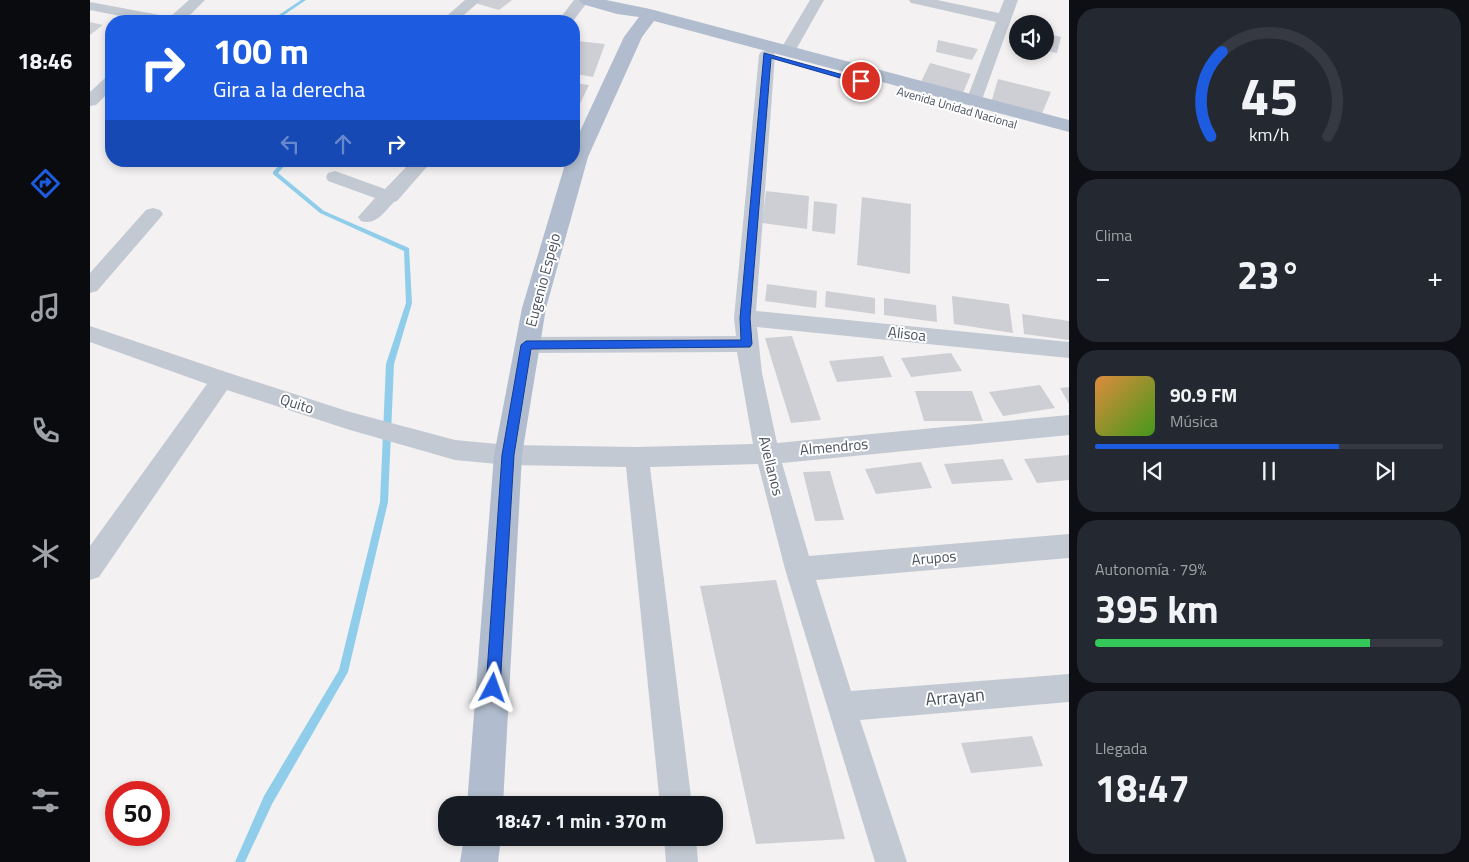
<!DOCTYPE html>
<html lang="es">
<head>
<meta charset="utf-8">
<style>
	:root { --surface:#171b24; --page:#242831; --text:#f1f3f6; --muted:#9ea1a6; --line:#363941; --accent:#1d5ce1 }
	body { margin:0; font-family:"Titillium Web",sans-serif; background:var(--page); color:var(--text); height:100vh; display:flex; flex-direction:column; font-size:19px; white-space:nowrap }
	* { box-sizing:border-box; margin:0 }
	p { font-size:16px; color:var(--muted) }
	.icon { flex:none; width:28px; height:28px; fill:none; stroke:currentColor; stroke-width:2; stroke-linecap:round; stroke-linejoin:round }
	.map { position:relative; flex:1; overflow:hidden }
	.drawer { display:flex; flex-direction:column; gap:8px; padding:8px; background:#0d0f14; width:400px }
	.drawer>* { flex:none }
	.hud { position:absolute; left:15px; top:15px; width:475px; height:152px; border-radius:20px; box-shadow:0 2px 8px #0003; background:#1d5ce1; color:#fff; overflow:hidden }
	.fabs { position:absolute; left:919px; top:15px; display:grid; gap:10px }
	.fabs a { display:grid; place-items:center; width:45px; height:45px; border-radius:50%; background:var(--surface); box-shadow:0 2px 8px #0003; font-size:25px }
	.speed { position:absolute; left:15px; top:781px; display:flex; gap:10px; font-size:25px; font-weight:700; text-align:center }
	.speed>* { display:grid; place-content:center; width:65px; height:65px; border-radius:50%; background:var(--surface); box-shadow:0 2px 8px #0003; line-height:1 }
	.speed .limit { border:8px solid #d22; background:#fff; color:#111 }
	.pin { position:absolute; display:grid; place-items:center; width:42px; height:42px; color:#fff; margin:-21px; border:2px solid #fff; border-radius:50%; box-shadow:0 1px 5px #0007 }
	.me { position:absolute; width:55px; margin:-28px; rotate:4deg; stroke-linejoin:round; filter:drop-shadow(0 0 4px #0008) }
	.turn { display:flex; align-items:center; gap:18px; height:105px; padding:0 25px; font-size:22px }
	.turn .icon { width:65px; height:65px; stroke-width:2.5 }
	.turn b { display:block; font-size:35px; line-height:42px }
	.lanes { display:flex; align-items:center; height:48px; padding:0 25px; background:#0003; justify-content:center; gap:25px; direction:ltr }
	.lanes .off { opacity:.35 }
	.big { font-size:38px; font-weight:700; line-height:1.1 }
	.drawer .card { flex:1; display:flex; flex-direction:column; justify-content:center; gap:8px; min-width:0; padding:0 18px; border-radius:20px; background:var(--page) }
	.drawer .dial { align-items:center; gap:0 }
	.dial svg { height:130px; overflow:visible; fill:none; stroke:var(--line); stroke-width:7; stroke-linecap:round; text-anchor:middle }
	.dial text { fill:var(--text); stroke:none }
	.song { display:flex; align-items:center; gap:15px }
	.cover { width:60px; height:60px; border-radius:8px; background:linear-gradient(135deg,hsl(30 70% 55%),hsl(100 70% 35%)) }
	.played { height:5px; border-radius:2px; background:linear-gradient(90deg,var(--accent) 70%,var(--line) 70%) }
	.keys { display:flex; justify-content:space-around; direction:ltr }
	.heat { display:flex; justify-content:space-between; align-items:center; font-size:28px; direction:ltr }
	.charge { height:8px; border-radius:4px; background:linear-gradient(90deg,#34c759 79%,var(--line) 0) }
	.trip { position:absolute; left:348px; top:796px; width:285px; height:50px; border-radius:20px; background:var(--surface); box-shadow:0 2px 8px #0003; font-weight:700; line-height:50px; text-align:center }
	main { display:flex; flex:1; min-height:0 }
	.tab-bar { display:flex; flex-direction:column; width:90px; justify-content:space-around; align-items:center; background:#090b0e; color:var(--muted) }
	.tab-bar .icon { width:35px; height:35px }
	.tab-bar .on { color:var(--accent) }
	.tab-bar b { font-size:22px; color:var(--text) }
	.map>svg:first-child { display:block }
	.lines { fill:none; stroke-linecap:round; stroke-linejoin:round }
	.stream { fill:#8fcdeb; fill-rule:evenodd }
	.building { fill:#cecfd5 }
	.minor { fill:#c2c9d2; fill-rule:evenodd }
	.major { fill:#b1bdce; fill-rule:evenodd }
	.route { fill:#1d5ce1; stroke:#133c92 }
	.labels { text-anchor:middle; stroke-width:4; stroke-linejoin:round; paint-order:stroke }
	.far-street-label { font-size:12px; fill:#49515e; stroke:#fff }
	.street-label { font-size:15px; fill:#49515e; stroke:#fff }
	.near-street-label { font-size:18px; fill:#49515e; stroke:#fff }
</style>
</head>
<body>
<main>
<nav class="tab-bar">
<b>18:46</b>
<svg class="icon on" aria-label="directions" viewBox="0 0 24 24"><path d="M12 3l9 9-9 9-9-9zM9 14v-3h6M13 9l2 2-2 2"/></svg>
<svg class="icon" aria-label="music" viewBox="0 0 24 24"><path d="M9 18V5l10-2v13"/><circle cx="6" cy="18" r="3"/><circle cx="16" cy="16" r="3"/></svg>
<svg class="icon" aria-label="phone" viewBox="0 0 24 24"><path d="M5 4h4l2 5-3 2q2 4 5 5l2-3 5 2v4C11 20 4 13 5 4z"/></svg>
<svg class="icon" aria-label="climate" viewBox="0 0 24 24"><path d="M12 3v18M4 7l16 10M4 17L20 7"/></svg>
<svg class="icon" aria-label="car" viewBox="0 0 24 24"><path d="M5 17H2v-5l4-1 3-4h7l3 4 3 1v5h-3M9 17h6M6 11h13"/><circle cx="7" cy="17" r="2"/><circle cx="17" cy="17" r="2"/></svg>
<svg class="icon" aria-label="filters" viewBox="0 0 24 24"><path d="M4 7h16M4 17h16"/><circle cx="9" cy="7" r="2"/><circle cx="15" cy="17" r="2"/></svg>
</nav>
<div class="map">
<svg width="979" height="862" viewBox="0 0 979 862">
	<rect width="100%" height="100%" fill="#f3f1f1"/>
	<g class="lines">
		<!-- stream -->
		<path class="stream" d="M211,0H216L185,21H180Z
			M193,161H199L188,173L234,211L319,248L322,303L304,364L298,502L258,672L182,804L155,862H145L174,796L249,670L290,502L296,364L316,303L314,251L230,213L183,174V172Z"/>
	</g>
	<!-- building -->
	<path class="building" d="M389,0H422L409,10L385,3Z
		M0,22L13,25L0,35Z
		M924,27H928V45L919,43Z
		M955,33L971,37L967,53L955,51Z
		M848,40L888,49L882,60L846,52Z
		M487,41L515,44L503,77L486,74L484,81V47Z
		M840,63L881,74L872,95L830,84Z
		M908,79L961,92L951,116L901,103Z
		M484,83L499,85L489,106L484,105Z
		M676,191L719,196L717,229L672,223Z
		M772,197L821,204L820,274L767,265Z
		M724,201L747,204L745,234L722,231Z
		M677,284L727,291L726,308L675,301Z
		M736,291L785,298V314L735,307Z
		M862,296L919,304L923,333L864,324Z
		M794,298L846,305L847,322L794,315Z
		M932,314L979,321V340L934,334Z
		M702,336L731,420L701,423L675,338Z
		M861,353L872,371L821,377L811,358Z
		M793,356L802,377L747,382L739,361Z
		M950,385L965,408L913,416L899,392Z
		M979,387V404L970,388Z
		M825,391H882L893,421H834Z
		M979,455V480L947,483L934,459Z
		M913,459L923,480L862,484L854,464Z
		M831,462L842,488L786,494L775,469Z
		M740,471L754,520L725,521L713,472Z
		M686,580L755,839L666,844L610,586Z
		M942,736L953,766L881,773L871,743Z"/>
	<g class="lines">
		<!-- minor -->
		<path class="minor" d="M99,0H115L94,21H55L0,10V2L80,17Z
			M375,0H391L367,21H351Z
			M484,0H499L483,21H468Z
			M720,0H734L703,55H691L689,52Z
			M819,0H847L909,13L914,0H928L890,105H878L876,101L906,22L826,4L821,3Z
			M677,50L683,52L685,55L666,311L979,342V358L667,327L672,373L687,443L979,415V435L692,463L719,556L979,534V558L726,580L761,691L979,674V702L770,720L817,862H785L695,569L668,464L560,467L602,805H570L536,467L418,465L365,460L260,430L137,390L9,577L0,580V546L117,384L0,342V326L139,373L260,412L365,440L418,445L547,447L663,444L647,352L436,353L428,351L425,345L428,339L436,337L646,336L644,318L669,55L671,52Z
			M21,76V90L6,105L0,106V92L15,78Z
			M322,161H342L307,201L304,202C294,212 286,226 271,221L268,217L285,198L238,181L236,177L238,173L245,171L295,189Z
			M63,208L70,210L73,214L70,218L7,291L0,293V273L56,210Z
			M574,838H606L608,862H576Z"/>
		<!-- major -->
		<path class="major" d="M489,0H516L560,9L979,120V132L564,21L552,37L498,157L456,308L432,455L413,805H377L404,455L432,308L476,161H484V144L534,37L549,17L527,14L492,4Z
			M374,838H411L408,862H370Z"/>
	</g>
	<!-- route -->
	<path class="route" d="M674,53L775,81L771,84L681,58L660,318L662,344L660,347L441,349L424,455L410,688L408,693L403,695L398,693L396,688L412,455L431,345L436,341L651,340L650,318Z"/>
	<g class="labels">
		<!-- far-street labels -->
		<g class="far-street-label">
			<text transform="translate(867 108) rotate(16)" y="4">Avenida Unidad Nacional</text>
		</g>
		<!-- street labels -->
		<g class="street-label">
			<text transform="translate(453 280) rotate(-75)" y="5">Eugenio Espejo</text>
			<text transform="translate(817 334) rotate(6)" y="5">Alisoa</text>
			<text transform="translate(207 404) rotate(18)" y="5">Quito</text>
			<text transform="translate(744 447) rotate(-5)" y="5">Almendros</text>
			<text transform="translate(681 466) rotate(76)" y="5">Avellanos</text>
			<text transform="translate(844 558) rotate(-5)" y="5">Arupos</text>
		</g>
		<!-- near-street labels -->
		<g class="near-street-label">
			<text transform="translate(865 697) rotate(-5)" y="6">Arrayan</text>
		</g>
	</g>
</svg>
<div class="fabs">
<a><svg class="icon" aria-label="sound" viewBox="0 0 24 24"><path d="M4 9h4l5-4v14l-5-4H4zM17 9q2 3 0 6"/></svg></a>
</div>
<div class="speed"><div class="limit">50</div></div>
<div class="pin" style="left:771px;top:81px;background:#d93025"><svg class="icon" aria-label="arrive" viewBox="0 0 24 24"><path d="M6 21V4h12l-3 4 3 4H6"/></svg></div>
<svg class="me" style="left:403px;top:688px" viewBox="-20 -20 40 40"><path d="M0-17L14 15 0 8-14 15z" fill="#1d5ce1" stroke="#fff" stroke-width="4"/></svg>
<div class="trip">18:47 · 1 min · 370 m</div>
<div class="hud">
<div class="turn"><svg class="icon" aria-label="right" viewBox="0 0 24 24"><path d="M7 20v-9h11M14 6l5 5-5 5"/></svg><div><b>100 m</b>Gira a la derecha</div></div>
<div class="lanes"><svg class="icon off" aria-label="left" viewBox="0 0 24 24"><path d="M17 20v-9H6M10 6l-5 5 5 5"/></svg><svg class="icon off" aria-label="ahead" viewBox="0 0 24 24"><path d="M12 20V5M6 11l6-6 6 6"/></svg><svg class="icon" aria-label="right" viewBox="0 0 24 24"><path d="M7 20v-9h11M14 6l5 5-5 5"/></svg></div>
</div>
</div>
<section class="drawer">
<div class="card dial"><svg viewBox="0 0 100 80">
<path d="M14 69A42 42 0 1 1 86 69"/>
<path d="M14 69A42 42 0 0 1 21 17" stroke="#1d5ce1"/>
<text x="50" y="56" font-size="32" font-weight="700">45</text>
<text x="50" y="72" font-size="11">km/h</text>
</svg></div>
<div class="card"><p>Clima</p>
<div class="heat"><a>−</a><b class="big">23°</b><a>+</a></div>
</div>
<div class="card">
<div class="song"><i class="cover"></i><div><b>90.9 FM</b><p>Música</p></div></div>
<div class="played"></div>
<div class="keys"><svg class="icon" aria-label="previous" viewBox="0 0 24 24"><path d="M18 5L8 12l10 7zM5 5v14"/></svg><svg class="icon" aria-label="pause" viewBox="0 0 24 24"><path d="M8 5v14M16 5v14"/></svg><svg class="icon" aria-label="next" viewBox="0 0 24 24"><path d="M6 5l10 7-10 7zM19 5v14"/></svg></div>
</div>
<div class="card"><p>Autonomía · 79%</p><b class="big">395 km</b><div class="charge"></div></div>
<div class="card"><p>Llegada</p><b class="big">18:47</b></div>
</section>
</main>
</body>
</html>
